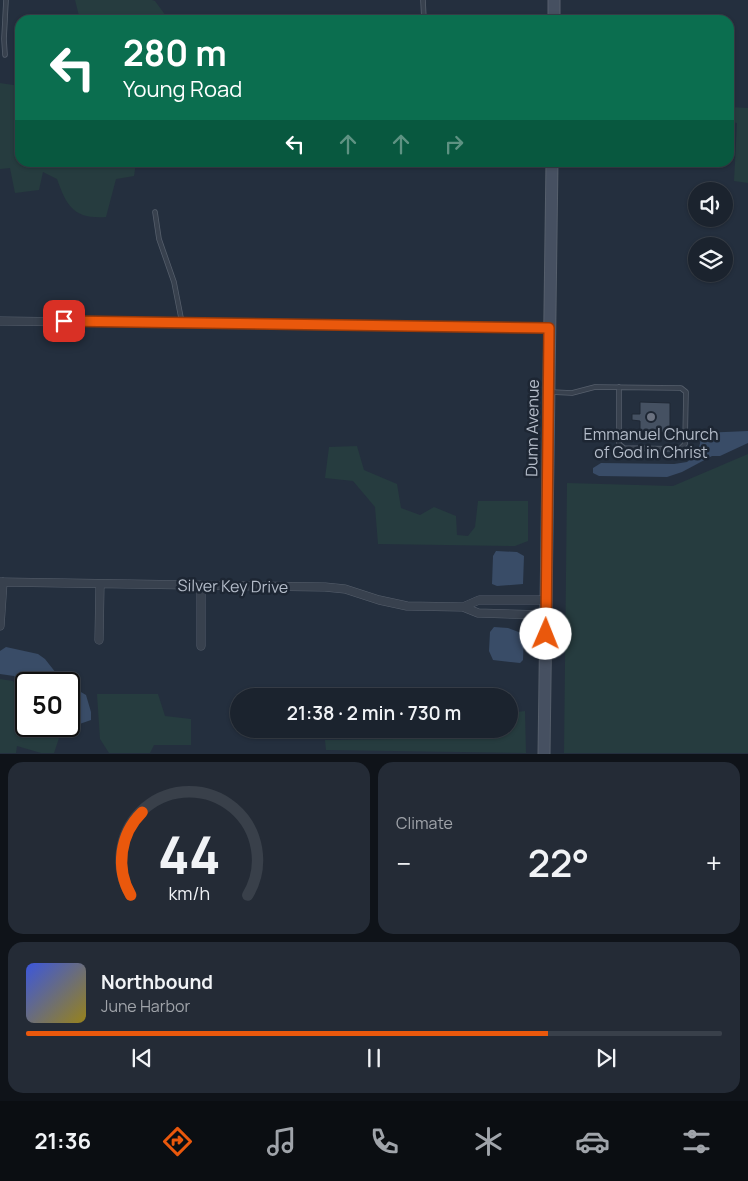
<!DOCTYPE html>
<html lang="en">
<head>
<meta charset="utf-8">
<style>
	:root { --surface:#1b232e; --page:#242b36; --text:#f1f3f6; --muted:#a0a4aa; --line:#39404a; --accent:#ea580c }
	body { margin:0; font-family:Manrope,sans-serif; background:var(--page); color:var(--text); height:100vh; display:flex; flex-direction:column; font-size:19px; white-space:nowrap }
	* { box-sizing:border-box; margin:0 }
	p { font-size:16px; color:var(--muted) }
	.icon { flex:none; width:28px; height:28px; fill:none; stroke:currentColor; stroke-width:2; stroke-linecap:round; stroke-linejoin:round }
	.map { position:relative; height:754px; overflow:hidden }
	.side { display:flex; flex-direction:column; gap:8px; padding:8px; background:#0f1319; flex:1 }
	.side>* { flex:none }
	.banner { position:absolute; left:15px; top:15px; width:719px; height:152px; border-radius:15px; box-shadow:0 1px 4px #0004,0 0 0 1px var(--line); background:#0b6e4f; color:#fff; overflow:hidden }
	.buttons { position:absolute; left:688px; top:182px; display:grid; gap:10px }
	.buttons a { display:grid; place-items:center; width:45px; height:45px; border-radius:50%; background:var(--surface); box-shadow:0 1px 4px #0004,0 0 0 1px var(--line); font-size:25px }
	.speed { position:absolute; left:15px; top:672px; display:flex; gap:10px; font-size:25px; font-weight:700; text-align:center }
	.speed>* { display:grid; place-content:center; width:65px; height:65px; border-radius:50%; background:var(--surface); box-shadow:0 1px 4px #0004,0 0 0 1px var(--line); line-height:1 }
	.speed .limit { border:2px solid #111; border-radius:8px; background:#fff; color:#111 }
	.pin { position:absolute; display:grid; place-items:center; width:42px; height:42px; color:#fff; margin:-21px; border-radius:10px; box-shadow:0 2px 8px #0006 }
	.me { position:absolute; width:55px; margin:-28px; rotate:1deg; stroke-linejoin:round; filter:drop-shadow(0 0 4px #0008) }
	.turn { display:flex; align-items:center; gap:18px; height:105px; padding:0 25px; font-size:22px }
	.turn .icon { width:65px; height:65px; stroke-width:2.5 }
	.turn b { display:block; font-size:35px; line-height:42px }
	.lanes { display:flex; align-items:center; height:48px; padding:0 25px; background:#0003; justify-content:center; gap:25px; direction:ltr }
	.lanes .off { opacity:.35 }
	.big { font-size:38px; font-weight:600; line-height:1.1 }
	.side .tile { flex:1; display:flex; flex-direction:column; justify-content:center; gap:8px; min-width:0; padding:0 18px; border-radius:15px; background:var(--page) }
	.side .dial { align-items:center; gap:0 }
	.dial svg { height:130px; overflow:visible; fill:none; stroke:var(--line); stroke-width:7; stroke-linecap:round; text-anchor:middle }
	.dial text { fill:var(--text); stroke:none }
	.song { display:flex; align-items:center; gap:15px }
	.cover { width:60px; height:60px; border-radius:8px; background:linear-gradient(135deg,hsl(230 70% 55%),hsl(50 70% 35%)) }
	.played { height:5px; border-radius:2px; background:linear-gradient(90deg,var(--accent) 75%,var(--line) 75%) }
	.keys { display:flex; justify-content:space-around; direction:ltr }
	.heat { display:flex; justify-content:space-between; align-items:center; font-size:28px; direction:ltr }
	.side .tiles { flex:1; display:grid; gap:8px; grid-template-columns:1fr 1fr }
	.tile:last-child { grid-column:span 2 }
	.trip { position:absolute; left:230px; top:688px; width:288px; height:50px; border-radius:25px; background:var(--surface); box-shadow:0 1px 4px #0004,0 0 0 1px var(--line); font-weight:600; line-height:50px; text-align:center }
	.tab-bar { display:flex; height:80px; justify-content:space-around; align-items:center; background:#0b0e12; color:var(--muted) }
	.tab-bar .icon { width:35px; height:35px }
	.tab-bar .active { color:var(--accent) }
	.tab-bar b { font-size:22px; color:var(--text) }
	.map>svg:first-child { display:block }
	.green { fill:#263c3f }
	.water { fill:#394c67 }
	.building { fill:#455162; stroke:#1f2835 }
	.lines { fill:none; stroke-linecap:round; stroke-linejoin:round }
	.service-casing { stroke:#565f6c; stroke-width:5.5 }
	.minor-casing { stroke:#565f6c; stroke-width:9 }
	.secondary-casing { stroke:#565f6c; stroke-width:13 }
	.service { stroke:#38414e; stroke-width:4 }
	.minor { stroke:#38414e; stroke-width:8 }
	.secondary { stroke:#465061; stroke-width:11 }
	.route-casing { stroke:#983908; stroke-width:12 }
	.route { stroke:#ea580c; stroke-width:9 }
	.worship-dot { fill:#6b7280; stroke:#1d2633; stroke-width:2 }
	.labels { text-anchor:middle; stroke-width:5; stroke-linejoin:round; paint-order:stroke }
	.street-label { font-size:16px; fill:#b4bcc9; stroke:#1d2633 }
	.poi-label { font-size:16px; fill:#b4bcc9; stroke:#1d2633 }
</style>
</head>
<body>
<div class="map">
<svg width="748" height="754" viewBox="0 0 748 754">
	<rect width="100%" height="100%" fill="#242f3e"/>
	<!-- green -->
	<path class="green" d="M75,0H152L155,1L169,20H80Z
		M0,83L20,86V162L136,163L134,176L116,179L106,217C74,219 67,207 57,179L43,172L39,190L15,193L10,168L0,169Z
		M729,107L748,108V183L734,181L737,123L729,122Z
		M357,446L364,470L397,484L401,508L420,515L434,507L456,516L457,535L468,536L475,527L478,501H528V541L515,546L378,544L375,507L353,481L325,478L329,447Z
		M748,454V753H564L567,483L673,486Z
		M0,679L13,681L26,697V726H40L61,732L54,753H41L17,746L16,753H0Z
		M97,694H158L165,716L191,719V745H154L150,753H109L100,739Z
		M525,711L526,753L326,750L325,740L462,738L468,729H509V713Z"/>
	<!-- water -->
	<path class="water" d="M748,431V443L720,456H712L682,472L667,477L599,476L593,473V468L601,463L674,464L687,462L698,453L702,433Z
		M496,551L517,552L524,556L523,584L497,586L492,584L493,556Z
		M494,627L508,628L524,634L523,660L520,663L493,660L489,651L490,632Z
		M6,647L38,654L45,659L56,673L67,684H26V689L14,676L0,674V651Z
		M69,685L86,695L91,712V720L71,727L46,726H69Z"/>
	<!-- building -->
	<path class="building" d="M640,402L670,403V433L640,432V421L632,420V414H640Z"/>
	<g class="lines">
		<!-- service casing -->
		<g class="service-casing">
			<path id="service" d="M423,0L424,20
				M5,55L4,39L6,0
				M155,212L159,239L174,282L182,323
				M551,392L572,393L595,387L681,388L686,392L685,444L680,449L624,448L619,444V387"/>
		</g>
		<!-- minor casing -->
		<g class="minor-casing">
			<path id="minor" d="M0,321L549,328
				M0,582L325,587L345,589L379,600L407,606L463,607L478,613L546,615
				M463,607L479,600H546
				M0,626L3,582
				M99,640L100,584
				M201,646V585"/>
		</g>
		<!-- secondary casing -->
		<g class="secondary-casing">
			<path id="secondary" d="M554,20V0
				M544,754L552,162"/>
		</g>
		<!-- service -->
		<use href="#service" class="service"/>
		<!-- minor -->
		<use href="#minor" class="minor"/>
		<!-- secondary -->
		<use href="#secondary" class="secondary"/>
	</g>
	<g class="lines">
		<!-- route casing -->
		<g class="route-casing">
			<path id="route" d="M64,321L549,328L546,634"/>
		</g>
		<!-- route -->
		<use href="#route" class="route"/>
	</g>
	<!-- markers -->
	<circle class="worship-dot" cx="651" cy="417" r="5"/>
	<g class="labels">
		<!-- street labels -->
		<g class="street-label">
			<text transform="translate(532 428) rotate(-89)" y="6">Dunn Avenue</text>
			<text transform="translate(233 586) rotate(1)" y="6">Silver Key Drive</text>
		</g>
		<!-- poi labels -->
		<g class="poi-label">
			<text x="651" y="440">Emmanuel Church<tspan x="651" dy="18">of God in Christ</tspan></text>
		</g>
	</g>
</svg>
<div class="buttons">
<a><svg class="icon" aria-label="sound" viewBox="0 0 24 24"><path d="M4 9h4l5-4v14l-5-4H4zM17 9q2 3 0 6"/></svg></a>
<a><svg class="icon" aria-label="layers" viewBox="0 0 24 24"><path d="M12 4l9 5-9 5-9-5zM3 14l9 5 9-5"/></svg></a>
</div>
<div class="speed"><div class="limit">50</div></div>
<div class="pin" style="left:64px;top:321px;background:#d93025"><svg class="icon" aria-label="arrive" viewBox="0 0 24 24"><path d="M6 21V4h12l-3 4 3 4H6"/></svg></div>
<svg class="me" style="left:546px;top:634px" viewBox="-20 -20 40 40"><circle r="19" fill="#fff"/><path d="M0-13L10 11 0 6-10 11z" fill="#ea580c"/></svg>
<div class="trip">21:38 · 2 min · 730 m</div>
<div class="banner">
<div class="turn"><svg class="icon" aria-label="left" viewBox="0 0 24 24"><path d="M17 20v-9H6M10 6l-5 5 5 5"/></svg><div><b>280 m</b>Young Road</div></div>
<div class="lanes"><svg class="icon" aria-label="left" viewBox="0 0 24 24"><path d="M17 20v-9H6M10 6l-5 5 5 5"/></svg><svg class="icon off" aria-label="ahead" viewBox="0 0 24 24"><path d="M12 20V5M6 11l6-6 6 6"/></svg><svg class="icon off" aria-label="ahead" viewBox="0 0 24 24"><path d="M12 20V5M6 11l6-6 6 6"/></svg><svg class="icon off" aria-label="right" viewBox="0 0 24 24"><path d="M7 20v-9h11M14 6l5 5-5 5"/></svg></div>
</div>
</div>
<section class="side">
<div class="tiles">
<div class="tile dial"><svg viewBox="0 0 100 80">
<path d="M14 69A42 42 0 1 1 86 69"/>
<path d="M14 69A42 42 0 0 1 21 18" stroke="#ea580c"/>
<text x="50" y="56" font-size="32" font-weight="700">44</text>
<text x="50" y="72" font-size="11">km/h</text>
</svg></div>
<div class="tile"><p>Climate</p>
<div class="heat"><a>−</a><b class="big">22°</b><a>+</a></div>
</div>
<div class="tile">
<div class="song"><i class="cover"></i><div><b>Northbound</b><p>June Harbor</p></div></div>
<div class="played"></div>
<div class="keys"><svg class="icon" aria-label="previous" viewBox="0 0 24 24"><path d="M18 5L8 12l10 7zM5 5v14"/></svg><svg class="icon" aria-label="pause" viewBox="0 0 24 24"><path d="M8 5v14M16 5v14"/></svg><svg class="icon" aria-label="next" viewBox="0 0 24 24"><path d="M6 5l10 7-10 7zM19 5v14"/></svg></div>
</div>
</div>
</section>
<nav class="tab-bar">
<b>21:36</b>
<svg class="icon active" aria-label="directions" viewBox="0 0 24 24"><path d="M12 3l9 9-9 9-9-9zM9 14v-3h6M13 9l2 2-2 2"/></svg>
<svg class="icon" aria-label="music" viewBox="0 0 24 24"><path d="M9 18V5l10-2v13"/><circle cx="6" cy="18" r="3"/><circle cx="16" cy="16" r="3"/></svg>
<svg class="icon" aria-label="phone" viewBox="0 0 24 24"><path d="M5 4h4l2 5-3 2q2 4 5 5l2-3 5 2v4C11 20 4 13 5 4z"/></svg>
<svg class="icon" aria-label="climate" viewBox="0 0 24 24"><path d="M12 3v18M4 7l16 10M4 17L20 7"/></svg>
<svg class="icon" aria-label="car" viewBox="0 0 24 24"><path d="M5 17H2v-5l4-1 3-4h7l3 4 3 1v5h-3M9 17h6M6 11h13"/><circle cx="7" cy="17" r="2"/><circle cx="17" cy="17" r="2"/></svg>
<svg class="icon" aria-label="filters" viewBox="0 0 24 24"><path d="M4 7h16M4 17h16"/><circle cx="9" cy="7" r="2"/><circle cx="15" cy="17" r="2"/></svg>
</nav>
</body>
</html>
